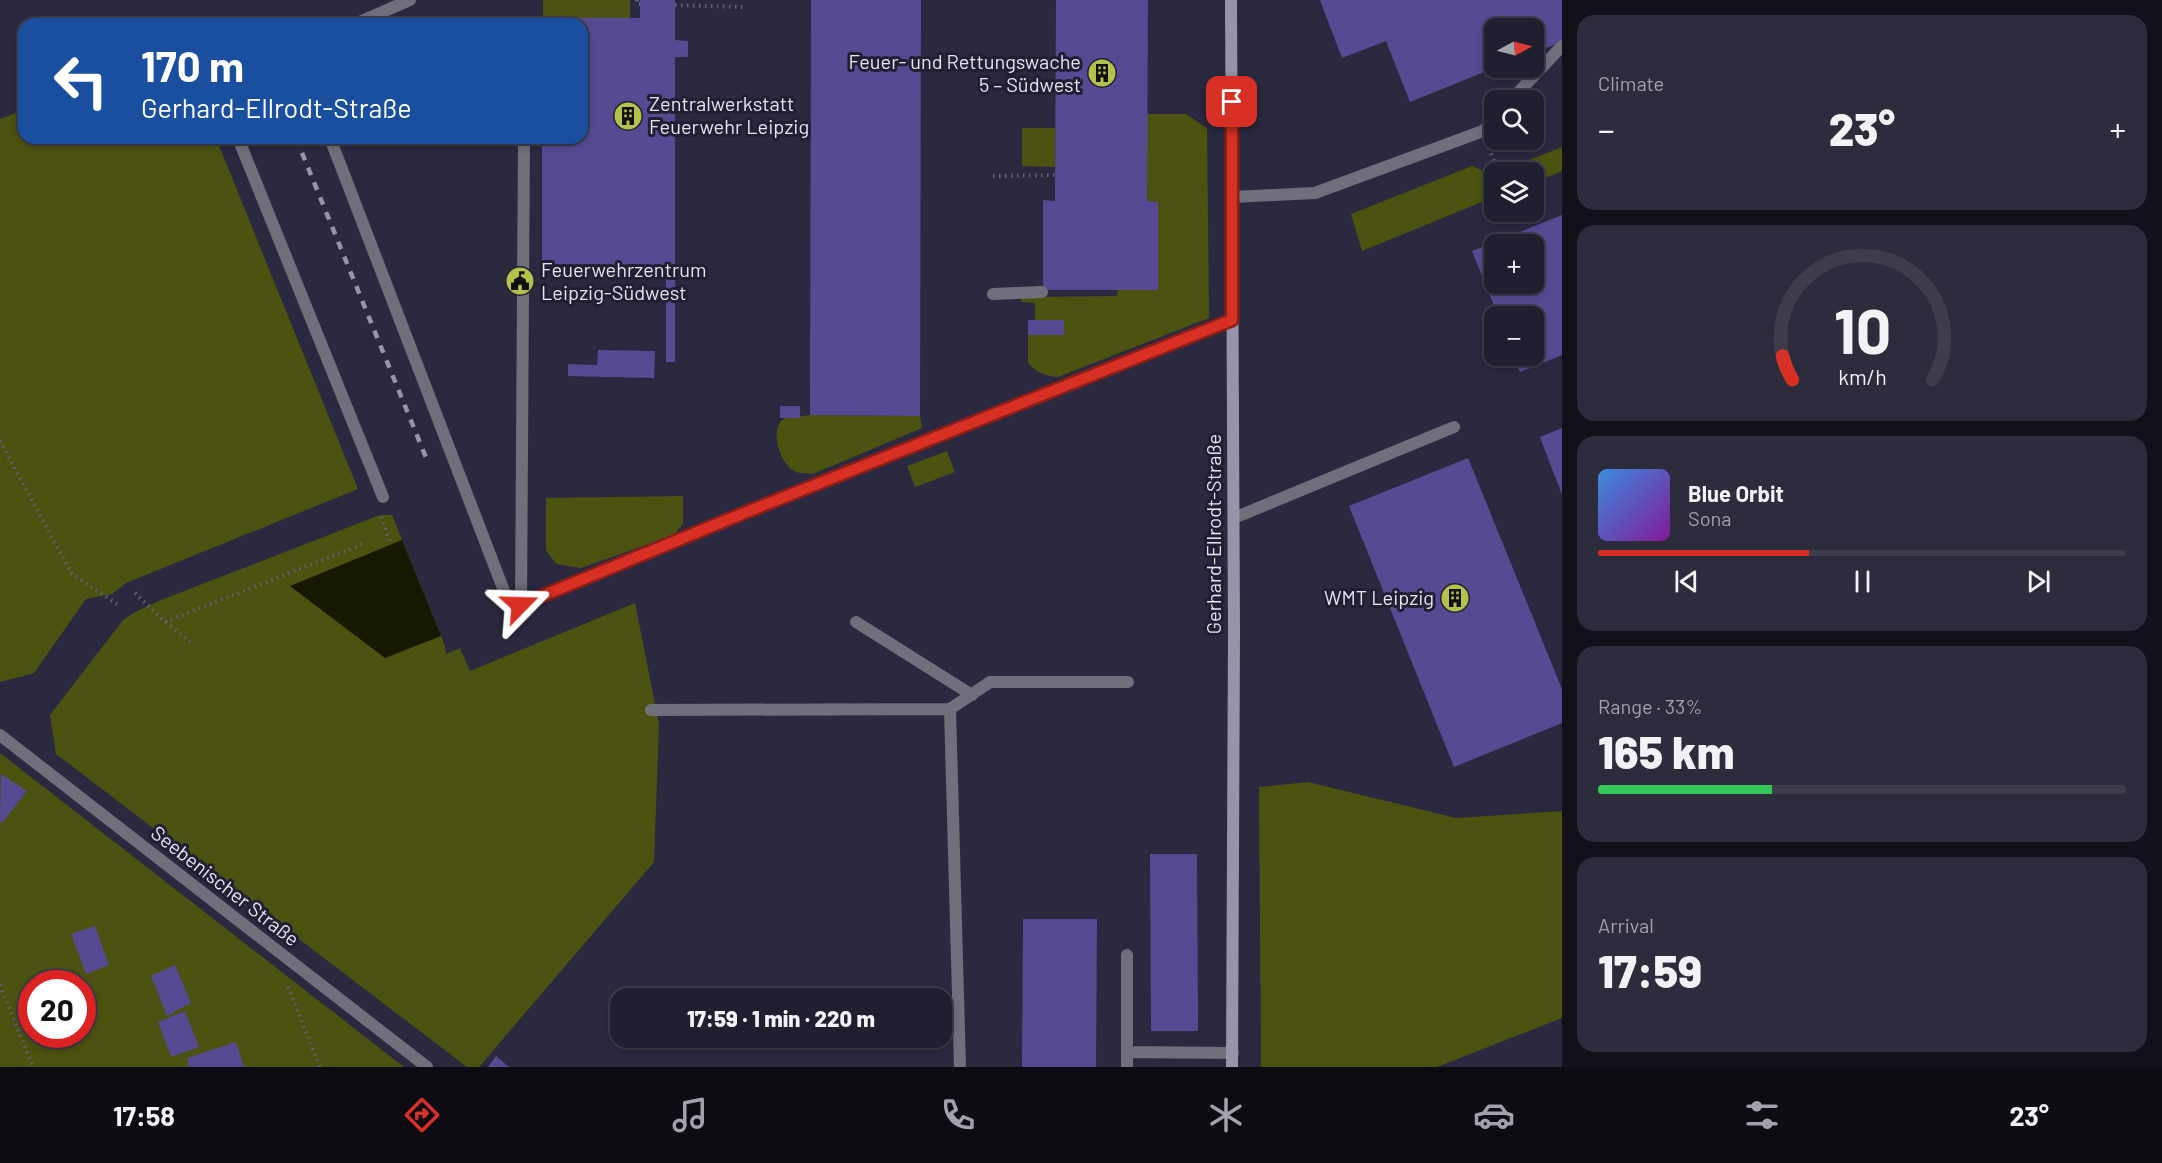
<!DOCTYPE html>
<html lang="en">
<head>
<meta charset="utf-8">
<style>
	:root { --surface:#201f30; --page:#2d2c3c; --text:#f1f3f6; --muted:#a2a2ab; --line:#3d3d4c; --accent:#d93025 }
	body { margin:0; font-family:Barlow,sans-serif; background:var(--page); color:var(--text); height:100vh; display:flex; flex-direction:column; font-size:22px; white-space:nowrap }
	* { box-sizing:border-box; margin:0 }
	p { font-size:20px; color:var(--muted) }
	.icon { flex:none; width:33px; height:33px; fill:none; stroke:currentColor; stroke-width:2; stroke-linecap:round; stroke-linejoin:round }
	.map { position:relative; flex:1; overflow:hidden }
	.drawer { display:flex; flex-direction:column; gap:15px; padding:15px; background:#12111a; width:600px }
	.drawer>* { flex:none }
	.banner { position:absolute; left:18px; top:18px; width:570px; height:126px; border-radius:18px; box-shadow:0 3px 9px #0003,0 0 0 2px var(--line); background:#1a4fa0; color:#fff; overflow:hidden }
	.needle { width:39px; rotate:83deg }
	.tools { position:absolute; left:1484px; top:18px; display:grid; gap:12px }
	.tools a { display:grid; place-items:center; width:60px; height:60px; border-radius:12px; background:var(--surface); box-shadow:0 3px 9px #0003,0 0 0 2px var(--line); font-size:30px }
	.speed { position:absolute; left:18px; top:970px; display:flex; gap:12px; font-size:30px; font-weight:700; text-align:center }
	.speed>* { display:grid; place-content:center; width:78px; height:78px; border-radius:50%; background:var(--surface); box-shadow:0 3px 9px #0003,0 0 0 2px var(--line); line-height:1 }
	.speed .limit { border:9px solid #d22; background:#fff; color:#111 }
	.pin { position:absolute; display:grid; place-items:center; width:51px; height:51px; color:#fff; margin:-26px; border-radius:12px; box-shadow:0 3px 9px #0006 }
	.me { position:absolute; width:66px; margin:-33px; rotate:68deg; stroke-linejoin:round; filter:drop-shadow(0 0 4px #0008) }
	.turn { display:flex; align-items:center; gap:21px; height:126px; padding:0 24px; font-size:27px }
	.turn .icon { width:78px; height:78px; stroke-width:2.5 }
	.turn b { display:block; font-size:42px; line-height:51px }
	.big { font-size:45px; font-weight:800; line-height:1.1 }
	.drawer .widget { flex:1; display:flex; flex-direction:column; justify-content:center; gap:9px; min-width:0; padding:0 21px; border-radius:18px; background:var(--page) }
	.drawer .dial { align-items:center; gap:0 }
	.dial svg { height:156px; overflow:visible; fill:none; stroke:var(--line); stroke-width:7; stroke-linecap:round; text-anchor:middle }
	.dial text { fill:var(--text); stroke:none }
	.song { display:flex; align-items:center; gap:18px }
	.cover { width:72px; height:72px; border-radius:9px; background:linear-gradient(135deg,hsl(210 70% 55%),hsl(290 70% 35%)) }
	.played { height:6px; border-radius:3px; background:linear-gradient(90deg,var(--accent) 40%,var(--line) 40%) }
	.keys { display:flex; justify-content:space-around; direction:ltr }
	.heat { display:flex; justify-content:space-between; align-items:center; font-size:33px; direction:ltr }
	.charge { height:9px; border-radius:4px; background:linear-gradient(90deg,#34c759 33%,var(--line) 0) }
	.trip { position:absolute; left:610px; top:988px; width:342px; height:60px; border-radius:18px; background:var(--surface); box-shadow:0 3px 9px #0003,0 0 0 2px var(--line); font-weight:800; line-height:60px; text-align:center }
	.menu { display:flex; height:96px; justify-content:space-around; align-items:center; background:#0d0c13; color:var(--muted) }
	.menu .icon { width:42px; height:42px }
	.menu .on { color:var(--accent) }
	.menu b { font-size:27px; color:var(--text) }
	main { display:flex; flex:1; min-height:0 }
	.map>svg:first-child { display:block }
	.green { fill:#4c5210; fill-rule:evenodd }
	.water { fill:#161800 }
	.building { fill:#564b92; fill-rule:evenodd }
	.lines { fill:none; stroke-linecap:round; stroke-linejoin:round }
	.path { stroke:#636176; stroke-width:4; stroke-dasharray:1.5 4.5; stroke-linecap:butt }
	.service { stroke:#706f7c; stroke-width:12 }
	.minor { stroke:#706f7c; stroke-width:12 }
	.secondary { stroke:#9695a8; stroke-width:12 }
	.rail { stroke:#9795a8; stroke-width:4.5; stroke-dasharray:8 8; stroke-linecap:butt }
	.route-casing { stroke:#8d1f18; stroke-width:15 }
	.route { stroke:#d93025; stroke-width:10 }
	.labels { text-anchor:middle; stroke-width:6; stroke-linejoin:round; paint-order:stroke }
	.poi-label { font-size:20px; fill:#e5e4f3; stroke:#221f35; text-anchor:end }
	.street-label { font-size:20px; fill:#e5e4f3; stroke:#221f35 }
</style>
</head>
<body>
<main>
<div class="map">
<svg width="1562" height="1067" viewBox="0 0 1562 1067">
	<rect width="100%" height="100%" fill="#2b2940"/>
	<!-- green -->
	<path class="green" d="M543,0H630V18H543Z
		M24,110V138H216L358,489L126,583L112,594L86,599L34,673L0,682V119Z
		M1147,114H1186L1207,128L1209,318L1058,377C1045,376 1037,373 1028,363V335H1064V320H1035V303L1021,302V297L1117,296L1118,290L1158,202L1147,201Z
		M1022,128H1055V167L1022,166Z
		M1562,147V171L1533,183V172H1505L1504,170Z
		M1472,166L1492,175L1494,197L1362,251L1351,214Z
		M810,415L920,416L922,428L813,474C807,473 799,474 794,471C780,463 770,432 782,420C788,415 803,417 810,415Z
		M947,451L955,472L915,487L907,466Z
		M683,496V524L674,535L581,568L556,564L546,550V498Z
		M380,515H392L445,646L446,654L460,648L470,671L635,603L659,724L654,862L479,1067H467L56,754L50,715L123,620L135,612L161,600Z
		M0,753L404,1067H0ZM32,984H82V1035H32Z
		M1308,782L1456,818L1562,811V1018L1437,1067H1261L1259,787Z"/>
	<!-- water -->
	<path class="water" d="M402,540L441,636L385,658L290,586Z"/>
	<!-- building -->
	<path class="building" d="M640,0H675V40L688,41V57H675V362H666V265L542,264V138H582V24H462V17L640,18Z
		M811,0H921L920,416L810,415Z
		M1056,0H1148L1147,201L1158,202V290H1043V200L1055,201Z
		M1320,0H1562V42L1533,53V28H1494V68L1410,102L1386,41L1342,58Z
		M1562,215V355L1520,372L1513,356H1533V316H1498L1472,251ZM1494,244H1533V284H1494Z
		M1028,320H1064V335H1028Z
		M598,350L655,351L654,378L568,376V364L597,365Z
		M780,406H800V418H780Z
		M1562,428V495L1540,437Z
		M1468,458L1562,689V723L1454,767L1349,506Z
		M1,774L27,791L2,823L0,821Z
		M1150,854H1197L1198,1031H1151Z
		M1023,919H1097L1096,1067H1022Z
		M95,926L109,965L86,974L71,934Z
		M175,965L191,1003L167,1016L151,976Z
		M185,1011L199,1047L171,1057L158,1022Z
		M236,1042L244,1067H189L187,1058Z
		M496,1056L509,1067H488Z"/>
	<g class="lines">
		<!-- path -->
		<path class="path" d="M637,0V4H640
			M675,5L743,7
			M1489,148L1498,172
			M993,176L1055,175
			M1511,212L1512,214
			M0,441L72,574L117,604
			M381,517L391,544
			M135,593L165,622L363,544
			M166,622L193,644
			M0,985L33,1067
			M288,987L320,1067"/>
		<!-- service -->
		<path class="service" d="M355,24L410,0
			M1511,100L1562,46
			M238,138L383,497
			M330,138L511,609L744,513L1232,320
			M1233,197L1315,193L1483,131L1494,119
			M993,294L1042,292
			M1234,518L1454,427
			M521,605L524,138
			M856,622L972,695
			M950,709L990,682H1128
			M651,710L950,709L960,1067
			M1127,955V1067
			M1127,1052L1233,1053"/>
		<!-- minor -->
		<path class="minor" d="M0,735L427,1067"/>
		<!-- secondary -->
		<path class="secondary" d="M1231,0L1234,632L1232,1067"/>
		<!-- rail -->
		<path class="rail" d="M296,138L427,460"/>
	</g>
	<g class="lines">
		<!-- route casing -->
		<g class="route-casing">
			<path id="route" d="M520,605L744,513L1232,320V102"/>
		</g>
		<!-- route -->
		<use href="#route" class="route"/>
	</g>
	<!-- icons -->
	<defs>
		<g id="building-disc" transform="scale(1.5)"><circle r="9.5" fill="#b5c24a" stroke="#221f35"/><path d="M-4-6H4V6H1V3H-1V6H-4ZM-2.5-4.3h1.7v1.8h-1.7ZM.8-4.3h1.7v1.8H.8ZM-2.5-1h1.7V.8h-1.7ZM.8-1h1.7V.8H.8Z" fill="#111"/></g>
		<g id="civic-disc" transform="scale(1.5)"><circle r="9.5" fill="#b5c24a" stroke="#221f35"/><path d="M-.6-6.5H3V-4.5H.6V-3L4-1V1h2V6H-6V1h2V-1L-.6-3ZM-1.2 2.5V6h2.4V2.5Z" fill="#111"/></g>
	</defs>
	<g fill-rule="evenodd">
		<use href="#building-disc" x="1102" y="73"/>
		<use href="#building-disc" x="628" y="116"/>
		<use href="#civic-disc" x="520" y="281"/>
		<use href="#building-disc" x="1455" y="598"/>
	</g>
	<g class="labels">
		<!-- poi labels -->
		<g class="poi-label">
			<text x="1081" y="69">Feuer- und Rettungswache<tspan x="1081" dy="23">5 – Südwest</tspan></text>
			<text x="649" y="111" text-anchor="start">Zentralwerkstatt<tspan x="649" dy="23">Feuerwehr Leipzig</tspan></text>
			<text x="541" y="277" text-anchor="start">Feuerwehrzentrum<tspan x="541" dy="23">Leipzig-Südwest</tspan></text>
			<text x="1434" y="605">WMT Leipzig</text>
		</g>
		<!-- street labels -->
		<g class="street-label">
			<text transform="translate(1214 534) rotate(-90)" y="7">Gerhard-Ellrodt-Straße</text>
			<text transform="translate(225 886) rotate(38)" y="7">Seebenischer Straße</text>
		</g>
	</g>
</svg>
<div class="tools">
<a><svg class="needle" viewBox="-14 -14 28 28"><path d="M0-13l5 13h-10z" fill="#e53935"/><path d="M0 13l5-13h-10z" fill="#a2a2ab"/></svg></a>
<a><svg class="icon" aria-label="search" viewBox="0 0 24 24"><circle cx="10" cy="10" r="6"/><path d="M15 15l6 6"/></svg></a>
<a><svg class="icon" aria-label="layers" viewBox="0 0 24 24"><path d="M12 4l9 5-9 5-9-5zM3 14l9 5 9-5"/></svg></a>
<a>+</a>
<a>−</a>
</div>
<div class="speed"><div class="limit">20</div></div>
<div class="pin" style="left:1232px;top:102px;background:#d93025"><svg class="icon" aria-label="arrive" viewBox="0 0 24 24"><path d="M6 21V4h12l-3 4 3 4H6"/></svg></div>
<svg class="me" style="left:520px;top:605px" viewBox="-20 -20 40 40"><path d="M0-17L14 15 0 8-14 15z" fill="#d93025" stroke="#fff" stroke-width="4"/></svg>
<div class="trip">17:59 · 1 min · 220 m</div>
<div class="banner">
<div class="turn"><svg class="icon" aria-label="left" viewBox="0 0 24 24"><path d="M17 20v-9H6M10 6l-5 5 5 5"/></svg><div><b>170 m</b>Gerhard-Ellrodt-Straße</div></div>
</div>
</div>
<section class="drawer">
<div class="widget"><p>Climate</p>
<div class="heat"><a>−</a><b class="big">23°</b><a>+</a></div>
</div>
<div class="widget dial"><svg viewBox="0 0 100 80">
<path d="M14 69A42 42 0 1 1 86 69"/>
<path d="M14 69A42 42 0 0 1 9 57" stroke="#d93025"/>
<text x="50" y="56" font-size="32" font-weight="700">10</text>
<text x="50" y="72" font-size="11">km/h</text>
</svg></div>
<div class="widget">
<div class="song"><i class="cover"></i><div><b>Blue Orbit</b><p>Sona</p></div></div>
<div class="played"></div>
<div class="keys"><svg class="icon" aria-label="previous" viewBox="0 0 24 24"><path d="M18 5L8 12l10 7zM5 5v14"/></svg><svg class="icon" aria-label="pause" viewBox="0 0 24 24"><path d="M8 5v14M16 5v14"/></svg><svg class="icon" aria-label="next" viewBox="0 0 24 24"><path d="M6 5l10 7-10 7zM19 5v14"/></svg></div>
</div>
<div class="widget"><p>Range · 33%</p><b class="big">165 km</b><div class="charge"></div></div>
<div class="widget"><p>Arrival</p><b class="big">17:59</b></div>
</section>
</main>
<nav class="menu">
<b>17:58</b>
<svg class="icon on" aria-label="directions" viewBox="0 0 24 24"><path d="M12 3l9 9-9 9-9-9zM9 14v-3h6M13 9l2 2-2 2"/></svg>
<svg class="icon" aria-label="music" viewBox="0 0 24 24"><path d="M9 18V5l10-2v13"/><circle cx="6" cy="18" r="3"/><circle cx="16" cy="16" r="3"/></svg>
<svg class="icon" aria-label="phone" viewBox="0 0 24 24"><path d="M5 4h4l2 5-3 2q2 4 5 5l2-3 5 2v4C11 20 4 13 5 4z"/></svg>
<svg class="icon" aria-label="climate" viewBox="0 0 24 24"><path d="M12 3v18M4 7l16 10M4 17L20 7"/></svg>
<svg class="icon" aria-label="car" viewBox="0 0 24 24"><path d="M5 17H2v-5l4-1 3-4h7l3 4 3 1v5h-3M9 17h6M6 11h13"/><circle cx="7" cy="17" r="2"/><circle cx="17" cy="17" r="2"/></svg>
<svg class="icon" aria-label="filters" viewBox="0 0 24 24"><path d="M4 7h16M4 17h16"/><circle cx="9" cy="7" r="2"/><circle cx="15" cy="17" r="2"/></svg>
<b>23°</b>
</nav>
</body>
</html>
